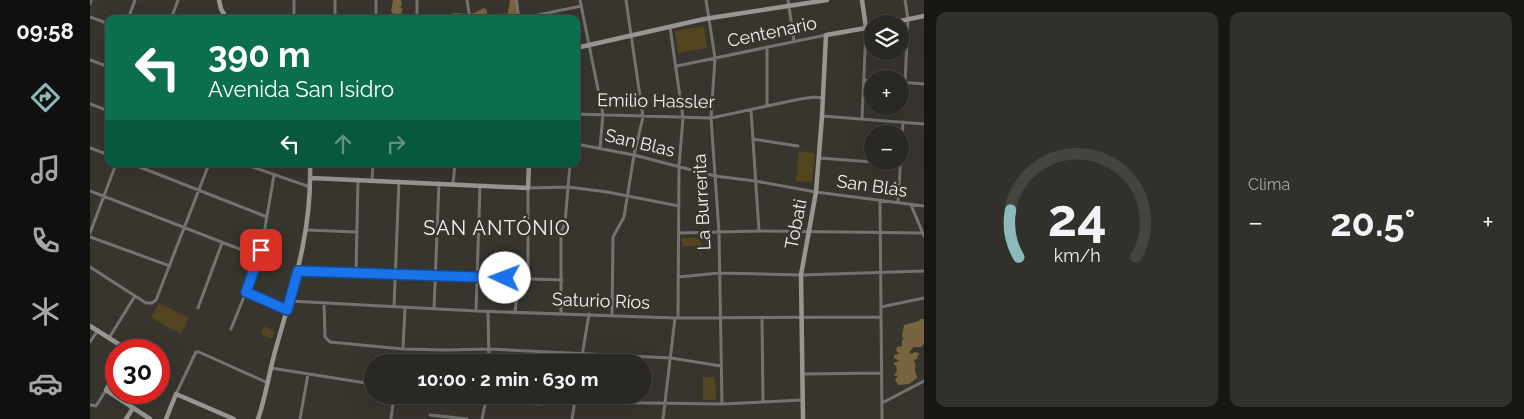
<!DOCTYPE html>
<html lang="es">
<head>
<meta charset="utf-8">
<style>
	:root { --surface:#292822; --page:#31302a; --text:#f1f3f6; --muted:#a5a6a5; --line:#454440; --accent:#8bbbb9 }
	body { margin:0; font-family:Raleway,sans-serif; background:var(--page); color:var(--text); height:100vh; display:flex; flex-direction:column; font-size:19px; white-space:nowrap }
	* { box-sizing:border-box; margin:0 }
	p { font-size:16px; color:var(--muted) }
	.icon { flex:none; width:28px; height:28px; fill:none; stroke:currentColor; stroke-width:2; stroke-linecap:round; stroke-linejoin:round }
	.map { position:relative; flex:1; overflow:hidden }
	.sheet { display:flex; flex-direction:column; gap:12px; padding:12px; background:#171613; width:600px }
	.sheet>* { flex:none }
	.top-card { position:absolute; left:15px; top:15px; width:475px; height:152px; border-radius:10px; box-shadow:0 5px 20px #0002,0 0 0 1px var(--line); background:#0b6e4f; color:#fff; overflow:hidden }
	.controls { position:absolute; left:774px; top:15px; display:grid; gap:10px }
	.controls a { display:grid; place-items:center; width:45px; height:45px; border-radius:50%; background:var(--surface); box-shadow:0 5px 20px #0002,0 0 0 1px var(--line); font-size:25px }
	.speed { position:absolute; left:15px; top:339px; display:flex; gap:10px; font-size:25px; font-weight:700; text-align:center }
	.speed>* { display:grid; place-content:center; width:65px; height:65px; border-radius:50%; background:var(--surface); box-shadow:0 5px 20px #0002,0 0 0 1px var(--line); line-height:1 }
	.speed .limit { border:8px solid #d22; background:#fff; color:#111 }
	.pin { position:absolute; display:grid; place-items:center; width:42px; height:42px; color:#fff; margin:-21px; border-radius:10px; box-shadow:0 2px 8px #0006 }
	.me { position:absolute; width:55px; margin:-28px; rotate:272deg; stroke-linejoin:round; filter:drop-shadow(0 0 4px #0008) }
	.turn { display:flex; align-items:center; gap:18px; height:105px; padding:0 20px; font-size:22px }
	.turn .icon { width:65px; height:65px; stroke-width:2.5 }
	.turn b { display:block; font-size:35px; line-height:42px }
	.lanes { display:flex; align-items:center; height:48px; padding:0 20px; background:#0003; justify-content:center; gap:25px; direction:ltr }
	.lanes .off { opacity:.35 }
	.big { font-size:38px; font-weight:700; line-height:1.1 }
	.sheet .card { flex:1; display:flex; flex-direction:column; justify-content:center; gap:8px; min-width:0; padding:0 18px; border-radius:10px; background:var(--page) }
	.sheet .dial { align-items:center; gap:0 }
	.dial svg { height:130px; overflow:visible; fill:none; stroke:var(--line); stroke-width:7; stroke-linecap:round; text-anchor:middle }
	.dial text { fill:var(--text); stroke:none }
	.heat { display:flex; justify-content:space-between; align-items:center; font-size:28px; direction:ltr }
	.sheet .tiles { flex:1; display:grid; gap:12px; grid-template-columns:repeat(2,1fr) }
	.trip { position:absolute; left:274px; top:354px; width:288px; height:50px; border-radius:25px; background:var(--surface); box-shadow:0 5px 20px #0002,0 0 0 1px var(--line); font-weight:700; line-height:50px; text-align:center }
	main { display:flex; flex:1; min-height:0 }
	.dock { display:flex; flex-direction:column; width:90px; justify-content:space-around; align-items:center; background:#10100e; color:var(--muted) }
	.dock .icon { width:35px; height:35px }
	.dock .selected { color:var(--accent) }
	.dock b { font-size:22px; color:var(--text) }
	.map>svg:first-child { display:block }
	.green { fill:#544521 }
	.forest { fill:#76653f }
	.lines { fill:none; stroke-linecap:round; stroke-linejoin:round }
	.street { stroke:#757370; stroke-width:3 }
	.secondary { stroke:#999691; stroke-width:4.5 }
	.route-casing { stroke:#114b97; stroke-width:12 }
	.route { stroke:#1a73e8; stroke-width:9 }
	.labels { text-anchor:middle; stroke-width:5; stroke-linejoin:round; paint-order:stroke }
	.street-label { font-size:18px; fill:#f1efeb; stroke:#37352e }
	.quarter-label { font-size:20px; letter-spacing:1px; fill:#f1efeb; stroke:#37352e }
</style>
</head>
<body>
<main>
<nav class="dock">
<b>09:58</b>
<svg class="icon selected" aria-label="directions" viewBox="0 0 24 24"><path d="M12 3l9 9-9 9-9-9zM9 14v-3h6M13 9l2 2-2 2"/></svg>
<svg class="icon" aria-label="music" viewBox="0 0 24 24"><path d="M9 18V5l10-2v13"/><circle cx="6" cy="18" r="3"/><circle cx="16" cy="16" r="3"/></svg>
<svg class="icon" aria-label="phone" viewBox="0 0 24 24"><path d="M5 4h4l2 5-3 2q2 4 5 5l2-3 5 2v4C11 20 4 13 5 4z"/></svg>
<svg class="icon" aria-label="climate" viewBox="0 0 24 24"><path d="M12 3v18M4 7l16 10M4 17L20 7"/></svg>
<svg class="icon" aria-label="car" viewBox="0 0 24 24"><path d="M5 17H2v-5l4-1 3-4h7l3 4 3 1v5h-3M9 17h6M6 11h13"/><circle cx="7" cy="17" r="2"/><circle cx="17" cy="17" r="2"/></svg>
</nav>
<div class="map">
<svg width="834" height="419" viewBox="0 0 834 419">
	<rect width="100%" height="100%" fill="#37352e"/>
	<!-- green -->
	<path class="green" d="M423,12L424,19H365Z
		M614,26L617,48L588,53L585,31Z
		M709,151L725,153L722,182L706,181Z
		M592,238H611V246H592Z
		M418,264L434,265V275H418Z
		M69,303L99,318L91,334L61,318Z
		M174,326L185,332L182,339L171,334Z
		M613,377H625L626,400H613Z"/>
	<!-- forest -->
	<path class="forest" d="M303,0H311L312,5L310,7L313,9L311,13L313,14L314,19H307L301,11Z
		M420,0H428L430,19L419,18L418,12Z
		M394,8L397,10V19H357C362,9 371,15 379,14C384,14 389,10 394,8Z
		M830,319H834V344L831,347H824L819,352L822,354L824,352L829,353L827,359L824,360L826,366C823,371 827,373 827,378L819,384L808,385L805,379L808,377L804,375L807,371L806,366L803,363L809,361L804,358V355L809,354L806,350L807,347L812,346V340L814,339L812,336L814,325L829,321Z"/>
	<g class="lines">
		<!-- street -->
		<path class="street" d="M204,0V19
			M286,0V19
			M327,0V19
			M377,0L379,13
			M426,0L429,19L491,6
			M490,0L513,114L510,148
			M616,0L625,58L621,118L629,232L632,404
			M698,0L704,41
			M815,0L818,19L815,83
			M0,4L1,0
			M0,17L19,24
			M38,19L45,0
			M81,19L88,0
			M245,19V0
			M580,27L593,118L589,166L588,318
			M0,60L19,67
			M587,66L736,35
			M774,80L782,81
			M810,82L834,84
			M0,104L19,111
			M677,106V47
			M661,110L669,231
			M486,114L621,118L710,99L725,97L733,98
			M732,116L834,124
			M772,119L776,28
			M663,139L708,146
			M486,144L544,155L625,176L665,181L726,192L834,206
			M0,148L19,155
			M729,158L810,164
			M42,164L177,217
			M154,164L220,187
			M282,180L283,164
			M363,184L365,164
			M0,191L170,257
			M790,201L792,419
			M808,203L813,122
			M821,205L834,236
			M217,230L266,232
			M0,233L26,164
			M590,233L669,231L832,233
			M0,237L80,266
			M0,267L56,303H62L66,300L119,164
			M208,271L472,280
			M266,273L268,179
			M588,277L630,273L711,275L834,271
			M438,279V188L478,187L517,192L589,206
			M156,292L197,310
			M199,301L386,311L585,318L791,317
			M234,303L235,337L240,342L313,349L356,350L399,349L581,358L631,366
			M304,307L309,181
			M791,307L834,298
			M108,308L132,243
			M344,309L349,183
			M386,311L390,186
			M398,311L399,362
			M425,312L429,279
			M471,313V232L475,223L480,164
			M522,315L523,237L534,217L544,155L553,117L536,0
			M672,319L673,402
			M141,329L170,257L184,175
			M19,338L45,296
			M0,342L8,330
			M313,349L315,307
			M491,362L499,314
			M181,368L282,384
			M712,374L792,373
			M86,394L106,352H109L178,383
			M442,395L443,402L446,404L485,402L632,404L712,400
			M792,403L834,381
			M0,405L6,406L16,390
			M340,415L377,419
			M210,419L218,374
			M301,419L304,395
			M392,419L397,395
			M482,419L486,395
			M573,419L585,318"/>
		<!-- secondary -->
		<path class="secondary" d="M129,0L131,9L137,19
			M772,0L776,28
			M796,24L834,16
			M486,48L614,19L737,0
			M221,178L438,188L439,164
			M0,326L38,350
			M26,373L16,390L60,419
			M36,419L43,408
			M76,419L86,394L144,419
			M168,419C176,396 179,372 186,348C204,284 222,231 220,164
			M713,419L711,275L726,192L732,116L736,35L782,27"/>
	</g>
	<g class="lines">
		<!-- route casing -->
		<g class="route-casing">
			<path id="route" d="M171,250L156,292L197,310L208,271L415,278"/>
		</g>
		<!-- route -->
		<use href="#route" class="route"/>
	</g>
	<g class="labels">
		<!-- street labels -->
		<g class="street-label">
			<text transform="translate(682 32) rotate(-12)" y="6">Centenario</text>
			<text transform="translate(566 101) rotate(1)" y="6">Emilio Hassler</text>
			<text transform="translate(550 143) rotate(13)" y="6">San Blas</text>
			<text transform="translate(782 186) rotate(8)" y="6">San Blás</text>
			<text transform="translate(612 202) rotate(-93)" y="6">La Burrerita</text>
			<text transform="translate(706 224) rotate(-79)" y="6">Tobati</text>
			<text transform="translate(511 301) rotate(2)" y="6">Saturio Ríos</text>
		</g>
		<!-- quarter labels -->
		<g class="quarter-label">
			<text x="407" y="235">SAN ANTÓNIO</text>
		</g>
	</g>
</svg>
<div class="controls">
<a><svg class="icon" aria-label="layers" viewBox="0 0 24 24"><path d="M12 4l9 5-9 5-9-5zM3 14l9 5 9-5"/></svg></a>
<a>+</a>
<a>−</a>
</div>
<div class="speed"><div class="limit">30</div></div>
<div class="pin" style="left:171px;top:250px;background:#d93025"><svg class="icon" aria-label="arrive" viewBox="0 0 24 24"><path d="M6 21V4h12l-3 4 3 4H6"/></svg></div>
<svg class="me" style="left:415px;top:278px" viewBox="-20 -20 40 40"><circle r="19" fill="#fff"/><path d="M0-13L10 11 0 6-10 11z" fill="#1a73e8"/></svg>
<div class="trip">10:00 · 2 min · 630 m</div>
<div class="top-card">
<div class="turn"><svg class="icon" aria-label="left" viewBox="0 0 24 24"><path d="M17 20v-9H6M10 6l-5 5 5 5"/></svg><div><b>390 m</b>Avenida San Isidro</div></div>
<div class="lanes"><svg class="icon" aria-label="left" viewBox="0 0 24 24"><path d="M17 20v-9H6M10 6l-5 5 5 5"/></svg><svg class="icon off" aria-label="ahead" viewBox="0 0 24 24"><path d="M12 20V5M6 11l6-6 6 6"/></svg><svg class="icon off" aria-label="right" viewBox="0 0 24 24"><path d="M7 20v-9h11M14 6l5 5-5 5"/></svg></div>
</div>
</div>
<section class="sheet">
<div class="tiles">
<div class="card dial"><svg viewBox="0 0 100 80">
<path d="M14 69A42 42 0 1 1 86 69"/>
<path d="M14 69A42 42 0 0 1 9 40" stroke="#8bbbb9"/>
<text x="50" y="56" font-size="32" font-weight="700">24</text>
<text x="50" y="72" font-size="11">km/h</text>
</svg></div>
<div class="card"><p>Clima</p>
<div class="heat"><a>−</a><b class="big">20.5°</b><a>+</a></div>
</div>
</div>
</section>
</main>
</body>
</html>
